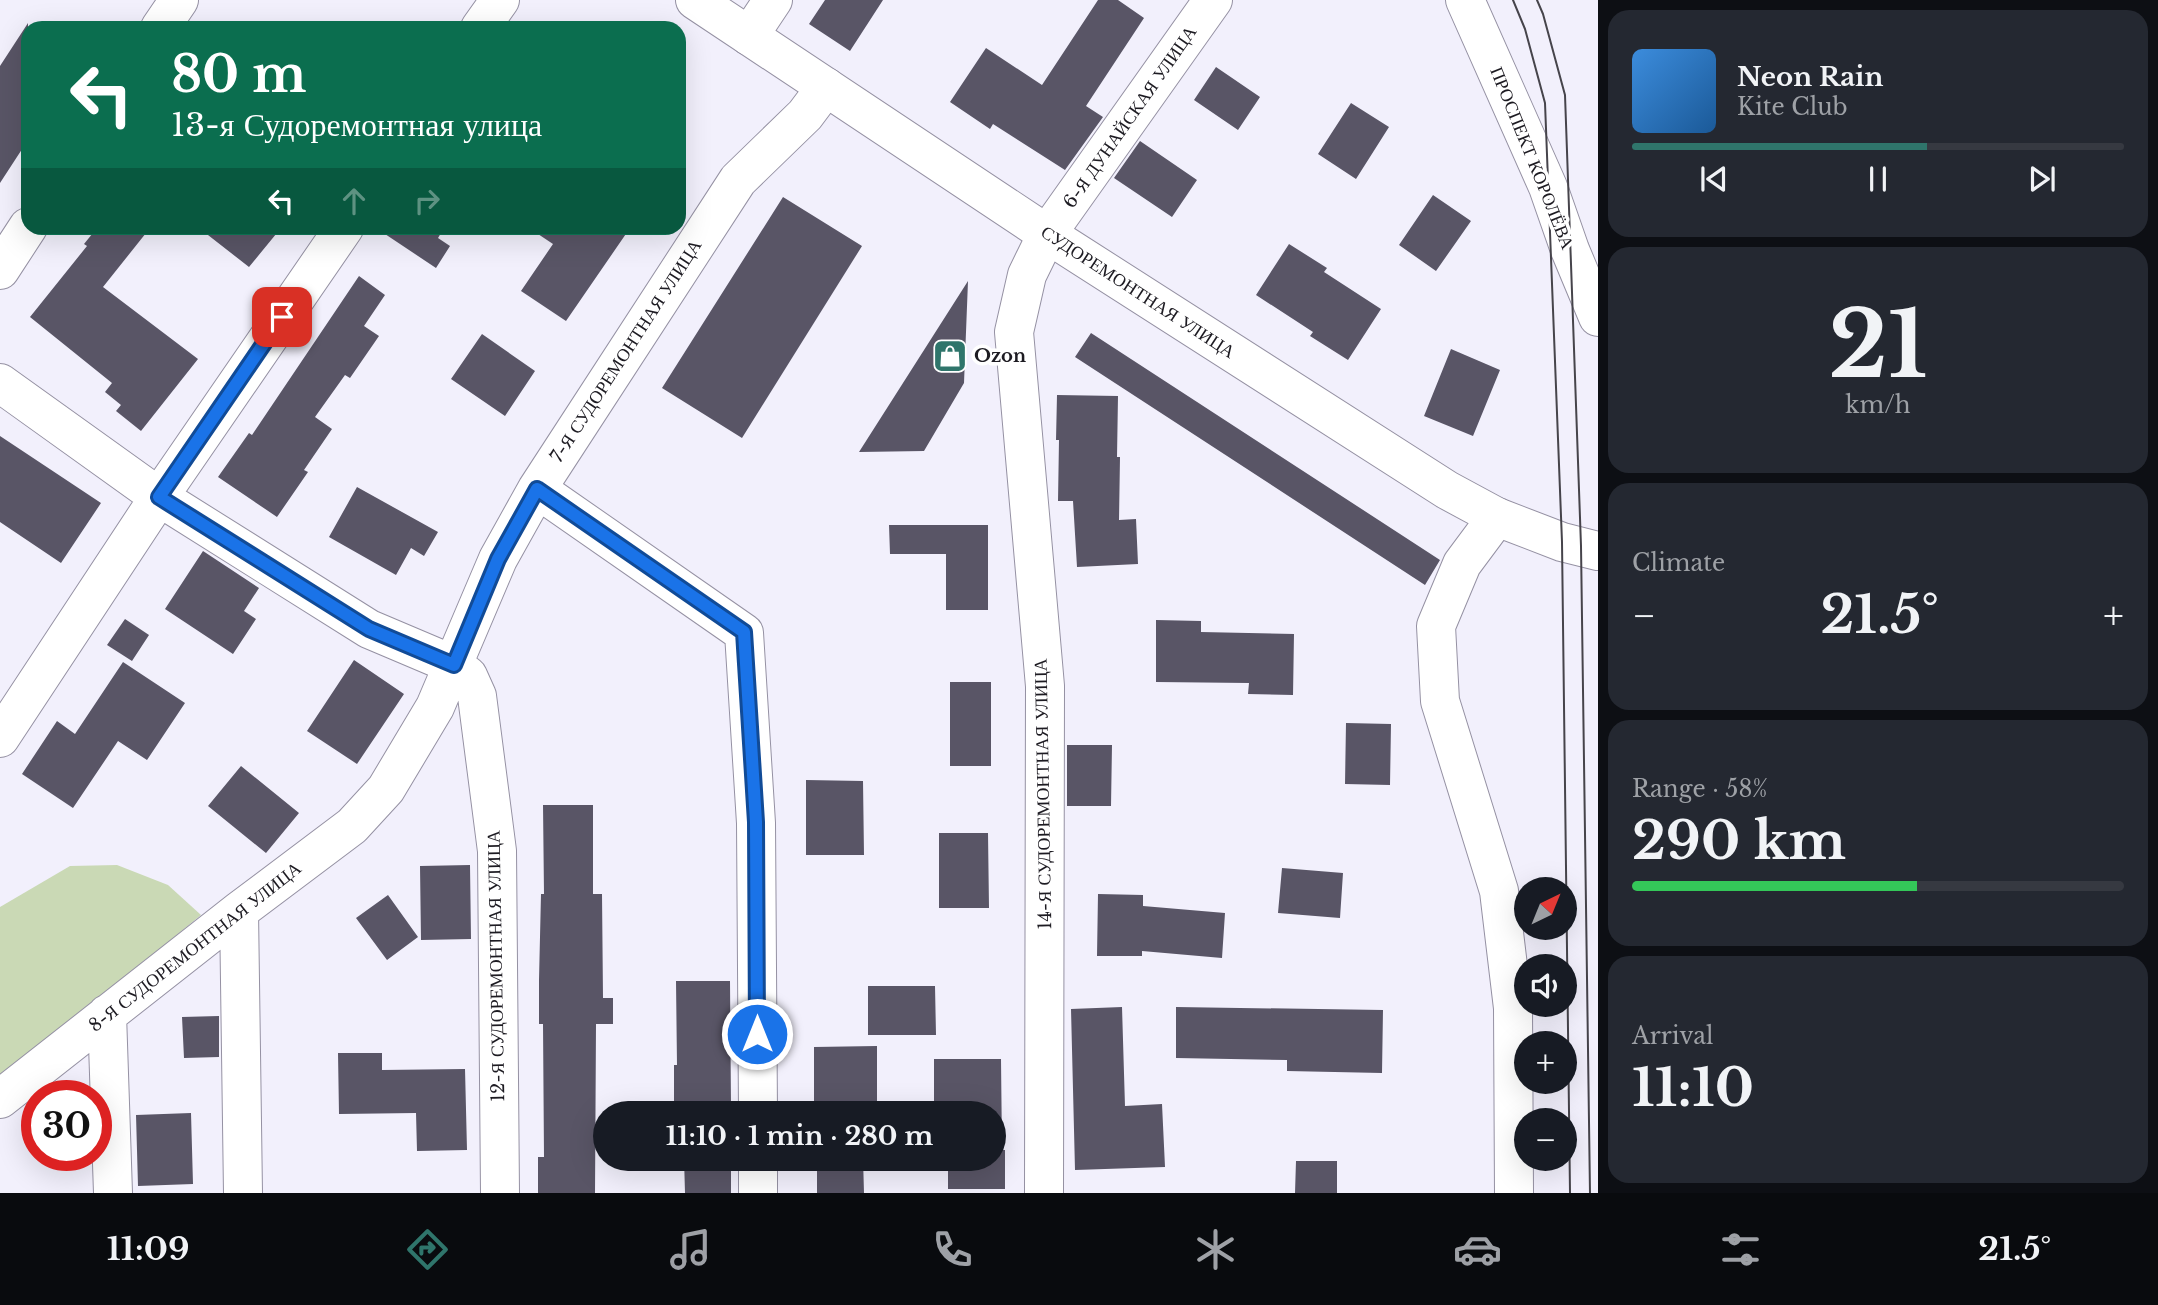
<!DOCTYPE html>
<html lang="en">
<head>
<meta charset="utf-8">
<style>
	:root { --surface:#171b24; --page:#242831; --text:#f1f3f6; --muted:#9ea1a6; --line:#363941; --accent:#2f756b }
	body { margin:0; font-family:"Libre Baskerville",serif; background:var(--page); color:var(--text); height:100vh; display:flex; flex-direction:column; font-size:26px; white-space:nowrap }
	* { box-sizing:border-box; margin:0 }
	p { font-size:23px; color:var(--muted) }
	.icon { flex:none; width:38px; height:38px; fill:none; stroke:currentColor; stroke-width:2; stroke-linecap:round; stroke-linejoin:round }
	.map { position:relative; flex:1; overflow:hidden }
	.details { display:flex; flex-direction:column; gap:10px; padding:10px; background:#0d0f14; width:560px }
	.details>* { flex:none }
	.guide { position:absolute; left:21px; top:21px; width:665px; height:214px; border-radius:21px; box-shadow:0 7px 28px #0002; background:#0b6e4f; color:#fff; overflow:hidden }
	.needle { width:46px; rotate:43deg }
	.controls { position:absolute; left:1514px; top:877px; display:grid; gap:14px }
	.controls a { display:grid; place-items:center; width:63px; height:63px; border-radius:50%; background:var(--surface); box-shadow:0 7px 28px #0002; font-size:35px }
	.speed { position:absolute; left:21px; top:1080px; display:flex; gap:14px; font-size:35px; font-weight:700; text-align:center }
	.speed>* { display:grid; place-content:center; width:91px; height:91px; border-radius:50%; background:var(--surface); box-shadow:0 7px 28px #0002; line-height:1 }
	.speed .limit { border:10px solid #d22; background:#fff; color:#111 }
	.pin { position:absolute; display:grid; place-items:center; width:60px; height:60px; color:#fff; margin:-30px; border-radius:14px; box-shadow:0 4px 10px #0006 }
	.me { position:absolute; width:77px; margin:-38px; rotate:0deg; stroke-linejoin:round; filter:drop-shadow(0 0 5px #0008) }
	.turn { display:flex; align-items:center; gap:24px; height:147px; padding:0 35px; font-size:32px }
	.turn .icon { width:91px; height:91px; stroke-width:2.5 }
	.turn b { display:block; font-size:49px; line-height:60px }
	.lanes { display:flex; align-items:center; height:66px; padding:0 35px; background:#0003; justify-content:center; gap:35px; direction:ltr }
	.lanes .off { opacity:.35 }
	.big { font-size:52px; font-weight:700; line-height:1.1 }
	.details .tile { flex:1; display:flex; flex-direction:column; justify-content:center; gap:10px; min-width:0; padding:0 24px; border-radius:21px; background:var(--page) }
	.details .dial { align-items:center; gap:0 }
	.dial b { font-size:91px; line-height:1 }
	.song { display:flex; align-items:center; gap:21px }
	.cover { width:84px; height:84px; border-radius:10px; background:linear-gradient(135deg,hsl(210 70% 55%),hsl(210 70% 35%)) }
	.played { height:7px; border-radius:4px; background:linear-gradient(90deg,var(--accent) 60%,var(--line) 60%) }
	.keys { display:flex; justify-content:space-around; direction:ltr }
	.heat { display:flex; justify-content:space-between; align-items:center; font-size:38px; direction:ltr }
	.charge { height:10px; border-radius:5px; background:linear-gradient(90deg,#34c759 58%,var(--line) 0) }
	.trip { position:absolute; left:593px; top:1101px; width:413px; height:70px; border-radius:35px; background:var(--surface); box-shadow:0 7px 28px #0002; font-weight:700; line-height:70px; text-align:center }
	.tabs { display:flex; height:112px; justify-content:space-around; align-items:center; background:#090b0e; color:var(--muted) }
	.tabs .icon { width:49px; height:49px }
	.tabs .current { color:var(--accent) }
	.tabs b { font-size:32px; color:var(--text) }
	main { display:flex; flex:1; min-height:0 }
	.map>svg:first-child { display:block }
	.green { fill:#cad9b5 }
	.building { fill:#595566 }
	.lines { fill:none; stroke-linecap:round; stroke-linejoin:round }
	.street-casing { stroke:#9591a3; stroke-width:40 }
	.secondary-casing { stroke:#9591a3; stroke-width:40 }
	.street { stroke:#fff; stroke-width:38 }
	.secondary { stroke:#fff; stroke-width:38 }
	.tram { stroke:#46444b; stroke-width:2 }
	.route-casing { stroke:#114b97; stroke-width:18 }
	.route { stroke:#1a73e8; stroke-width:12 }
	.labels { text-anchor:middle; stroke-width:7; stroke-linejoin:round; paint-order:stroke }
	.street-label { font-size:18px; fill:#1d1b22; stroke:#fff }
	.poi-label { font-size:18px; font-weight:bold; fill:#1d1b22; stroke:#fff; text-anchor:start }
</style>
</head>
<body>
<main>
<div class="map">
<svg width="1598" height="1193" viewBox="0 0 1598 1193">
	<rect width="100%" height="100%" fill="#f2f0fc"/>
	<!-- green -->
	<path class="green" d="M117,865L168,885L201,915L0,1081V907L70,866Z"/>
	<!-- building -->
	<path class="building" d="M825,0H883L850,51L809,24Z
		M1098,0H1118L1144,18L1086,106L1103,117L1065,170L993,124L990,129L950,102L986,48L1042,85Z
		M28,23V140L0,183V66Z
		M1216,67L1260,97L1238,130L1194,100Z
		M1351,103L1389,127L1356,179L1318,154Z
		M1140,141L1197,180L1172,217L1114,178Z
		M1433,195L1471,221L1436,271L1399,245Z
		M783,197L862,246L742,438L662,388Z
		M97,228H150L103,287L198,359L141,431L116,411L121,405L105,392L112,383L30,317L87,246L84,244Z
		M199,228H281L249,267Z
		M376,228H444L438,238L450,246L436,268Z
		M529,228H630L566,321L521,291L553,244Z
		M1289,244L1327,268L1324,272L1381,309L1348,360L1310,336L1313,332L1256,295Z
		M359,276L385,295L364,326L379,336L350,378L345,375L315,417L332,429L304,470L308,472L277,517L218,477L249,433L252,435Z
		M968,281L964,383L924,451L859,452Z
		M1091,333L1440,560L1425,585L1075,357Z
		M482,334L535,371L505,416L451,379Z
		M1451,349L1500,370L1473,436L1424,416Z
		M1057,395L1118,396L1117,457H1120L1119,520L1136,519L1138,564L1077,567L1073,501H1058L1059,440H1056Z
		M0,436L101,503L61,563L0,522Z
		M357,487L438,532L424,556L411,548L396,575L329,537Z
		M889,525H988V610H946V554H890Z
		M203,551L259,588L244,611L256,619L233,654L165,609Z
		M125,619L149,635L132,661L107,645Z
		M1156,620L1201,621V632L1294,634L1293,695L1248,694L1249,683L1156,682Z
		M354,660L404,694L357,764L307,731Z
		M123,662L185,703L147,760L118,741L73,808L22,774L57,721L75,734Z
		M950,682H991V766H950Z
		M1346,723L1391,724L1390,785L1345,784Z
		M1067,745H1112L1111,806H1067Z
		M241,766L299,813L266,853L208,806Z
		M806,780L863,781L864,855H806Z
		M543,805H593V894H602L603,998H613V1024H596L595,1193H538V1157H544L543,1024H539V980L541,894H544Z
		M939,833H988L989,908H939Z
		M470,865L471,939L421,940L420,866Z
		M1282,868L1343,873L1340,918L1278,913Z
		M1098,894L1143,895V906L1225,913L1222,958L1142,951V956H1097Z
		M388,895L418,937L387,960L356,918Z
		M676,981H730L731,1108L674,1107V1065H677Z
		M868,986H935L936,1035H868Z
		M1122,1007L1125,1106L1162,1104L1165,1167L1075,1170L1071,1009Z
		M1176,1007L1383,1010L1382,1073L1287,1071V1060L1176,1058Z
		M219,1016V1057L184,1058L182,1017Z
		M877,1046V1106H814V1047Z
		M338,1053H382V1070L465,1069L467,1150L417,1151L416,1113L339,1114Z
		M934,1059H1001L1002,1150H1005V1189H948V1158H994V1113H948V1109H934Z
		M191,1113L193,1184L138,1186L136,1115Z
		M684,1158H731V1193H685Z
		M817,1158H863L864,1193H817Z
		M1296,1161H1337V1193H1295Z"/>
	<g class="lines">
		<!-- street casing -->
		<g class="street-casing">
			<path id="street" d="M160,28L179,0
				M480,28L500,0
				M749,36L773,0
				M0,270L28,227
				M0,383L159,497L369,629L454,665L468,676L477,696L497,851L500,1193
				M537,489L744,633L756,823L758,1113
				M1497,517L1462,564L1436,626L1440,701L1499,891L1513,1008L1514,1193
				M0,738L159,497L344,228
				M239,911L243,1193
				M107,1014L113,1193
				M0,1099L239,911L352,826L386,789L435,707L498,559L537,489L738,180L805,115L826,87
				M758,1158V1193
				M1044,1193L1045,686L1014,332L1027,275L1047,234L1213,0"/>
		</g>
		<!-- secondary casing -->
		<g class="secondary-casing">
			<path id="secondary" d="M695,0L1047,234L1447,490L1497,517L1562,542L1598,551
				M1465,0L1548,187L1570,250L1598,317"/>
		</g>
		<!-- street -->
		<use href="#street" class="street"/>
		<!-- secondary -->
		<use href="#secondary" class="secondary"/>
		<!-- tram -->
		<path class="tram" d="M1513,0L1525,29L1545,103L1562,542L1570,1193
			M1537,0L1543,14L1565,95L1581,546L1590,1193"/>
	</g>
	<g class="lines">
		<!-- route casing -->
		<g class="route-casing">
			<path id="route" d="M282,317L159,497L369,629L454,665L498,559L537,489L744,632L756,822L757,1034"/>
		</g>
		<!-- route -->
		<use href="#route" class="route"/>
	</g>
	<!-- icons -->
	<defs>
		<g id="shop-square" transform="scale(1.75)"><rect x="-9" y="-9" width="18" height="18" rx="4" fill="#2f756b" stroke="#fff"/><path d="M-5-2.5h2.3a2.7 3.5 0 0 1 5.4 0H5L5.5 6h-11ZM-1.5-2.5h3a1.5 2.3 0 0 0-3 0Z" fill="#fff"/></g>
	</defs>
	<g fill-rule="evenodd">
		<use href="#shop-square" x="950" y="356"/>
	</g>
	<g class="labels">
		<!-- street labels -->
		<g class="street-label">
			<text transform="translate(1130 117) rotate(-55)" y="6">6-Я ДУНАЙСКАЯ УЛИЦА</text>
			<text transform="translate(1532 158) rotate(68)" y="6">ПРОСПЕКТ КОРОЛЁВА</text>
			<text transform="translate(1138 292) rotate(33)" y="6">СУДОРЕМОНТНАЯ УЛИЦА</text>
			<text transform="translate(626 351) rotate(-57)" y="6">7-Я СУДОРЕМОНТНАЯ УЛИЦА</text>
			<text transform="translate(1043 794) rotate(-91)" y="6">14-Я СУДОРЕМОНТНАЯ УЛИЦА</text>
			<text transform="translate(195 947) rotate(-38)" y="6">8-Я СУДОРЕМОНТНАЯ УЛИЦА</text>
			<text transform="translate(496 966) rotate(-91)" y="6">12-Я СУДОРЕМОНТНАЯ УЛИЦА</text>
		</g>
		<!-- poi labels -->
		<g class="poi-label">
			<text x="974" y="362">Ozon</text>
		</g>
	</g>
</svg>
<div class="controls">
<a><svg class="needle" viewBox="-14 -14 28 28"><path d="M0-13l5 13h-10z" fill="#e53935"/><path d="M0 13l5-13h-10z" fill="#9ea1a6"/></svg></a>
<a><svg class="icon" aria-label="sound" viewBox="0 0 24 24"><path d="M4 9h4l5-4v14l-5-4H4zM17 9q2 3 0 6"/></svg></a>
<a>+</a>
<a>−</a>
</div>
<div class="speed"><div class="limit">30</div></div>
<div class="pin" style="left:282px;top:317px;background:#d93025"><svg class="icon" aria-label="arrive" viewBox="0 0 24 24"><path d="M6 21V4h12l-3 4 3 4H6"/></svg></div>
<svg class="me" style="left:757px;top:1034px" viewBox="-20 -20 40 40"><circle r="17" fill="#1a73e8" stroke="#fff" stroke-width="3"/><path d="M0-11L8 9 0 5-8 9z" fill="#fff"/></svg>
<div class="trip">11:10 · 1 min · 280 m</div>
<div class="guide">
<div class="turn"><svg class="icon" aria-label="left" viewBox="0 0 24 24"><path d="M17 20v-9H6M10 6l-5 5 5 5"/></svg><div><b>80 m</b>13-я Судоремонтная улица</div></div>
<div class="lanes"><svg class="icon" aria-label="left" viewBox="0 0 24 24"><path d="M17 20v-9H6M10 6l-5 5 5 5"/></svg><svg class="icon off" aria-label="ahead" viewBox="0 0 24 24"><path d="M12 20V5M6 11l6-6 6 6"/></svg><svg class="icon off" aria-label="right" viewBox="0 0 24 24"><path d="M7 20v-9h11M14 6l5 5-5 5"/></svg></div>
</div>
</div>
<section class="details">
<div class="tile">
<div class="song"><i class="cover"></i><div><b>Neon Rain</b><p>Kite Club</p></div></div>
<div class="played"></div>
<div class="keys"><svg class="icon" aria-label="previous" viewBox="0 0 24 24"><path d="M18 5L8 12l10 7zM5 5v14"/></svg><svg class="icon" aria-label="pause" viewBox="0 0 24 24"><path d="M8 5v14M16 5v14"/></svg><svg class="icon" aria-label="next" viewBox="0 0 24 24"><path d="M6 5l10 7-10 7zM19 5v14"/></svg></div>
</div>
<div class="tile dial"><b>21</b><p>km/h</p></div>
<div class="tile"><p>Climate</p>
<div class="heat"><a>−</a><b class="big">21.5°</b><a>+</a></div>
</div>
<div class="tile"><p>Range · 58%</p><b class="big">290 km</b><div class="charge"></div></div>
<div class="tile"><p>Arrival</p><b class="big">11:10</b></div>
</section>
</main>
<nav class="tabs">
<b>11:09</b>
<svg class="icon current" aria-label="directions" viewBox="0 0 24 24"><path d="M12 3l9 9-9 9-9-9zM9 14v-3h6M13 9l2 2-2 2"/></svg>
<svg class="icon" aria-label="music" viewBox="0 0 24 24"><path d="M9 18V5l10-2v13"/><circle cx="6" cy="18" r="3"/><circle cx="16" cy="16" r="3"/></svg>
<svg class="icon" aria-label="phone" viewBox="0 0 24 24"><path d="M5 4h4l2 5-3 2q2 4 5 5l2-3 5 2v4C11 20 4 13 5 4z"/></svg>
<svg class="icon" aria-label="climate" viewBox="0 0 24 24"><path d="M12 3v18M4 7l16 10M4 17L20 7"/></svg>
<svg class="icon" aria-label="car" viewBox="0 0 24 24"><path d="M5 17H2v-5l4-1 3-4h7l3 4 3 1v5h-3M9 17h6M6 11h13"/><circle cx="7" cy="17" r="2"/><circle cx="17" cy="17" r="2"/></svg>
<svg class="icon" aria-label="filters" viewBox="0 0 24 24"><path d="M4 7h16M4 17h16"/><circle cx="9" cy="7" r="2"/><circle cx="15" cy="17" r="2"/></svg>
<b>21.5°</b>
</nav>
</body>
</html>
